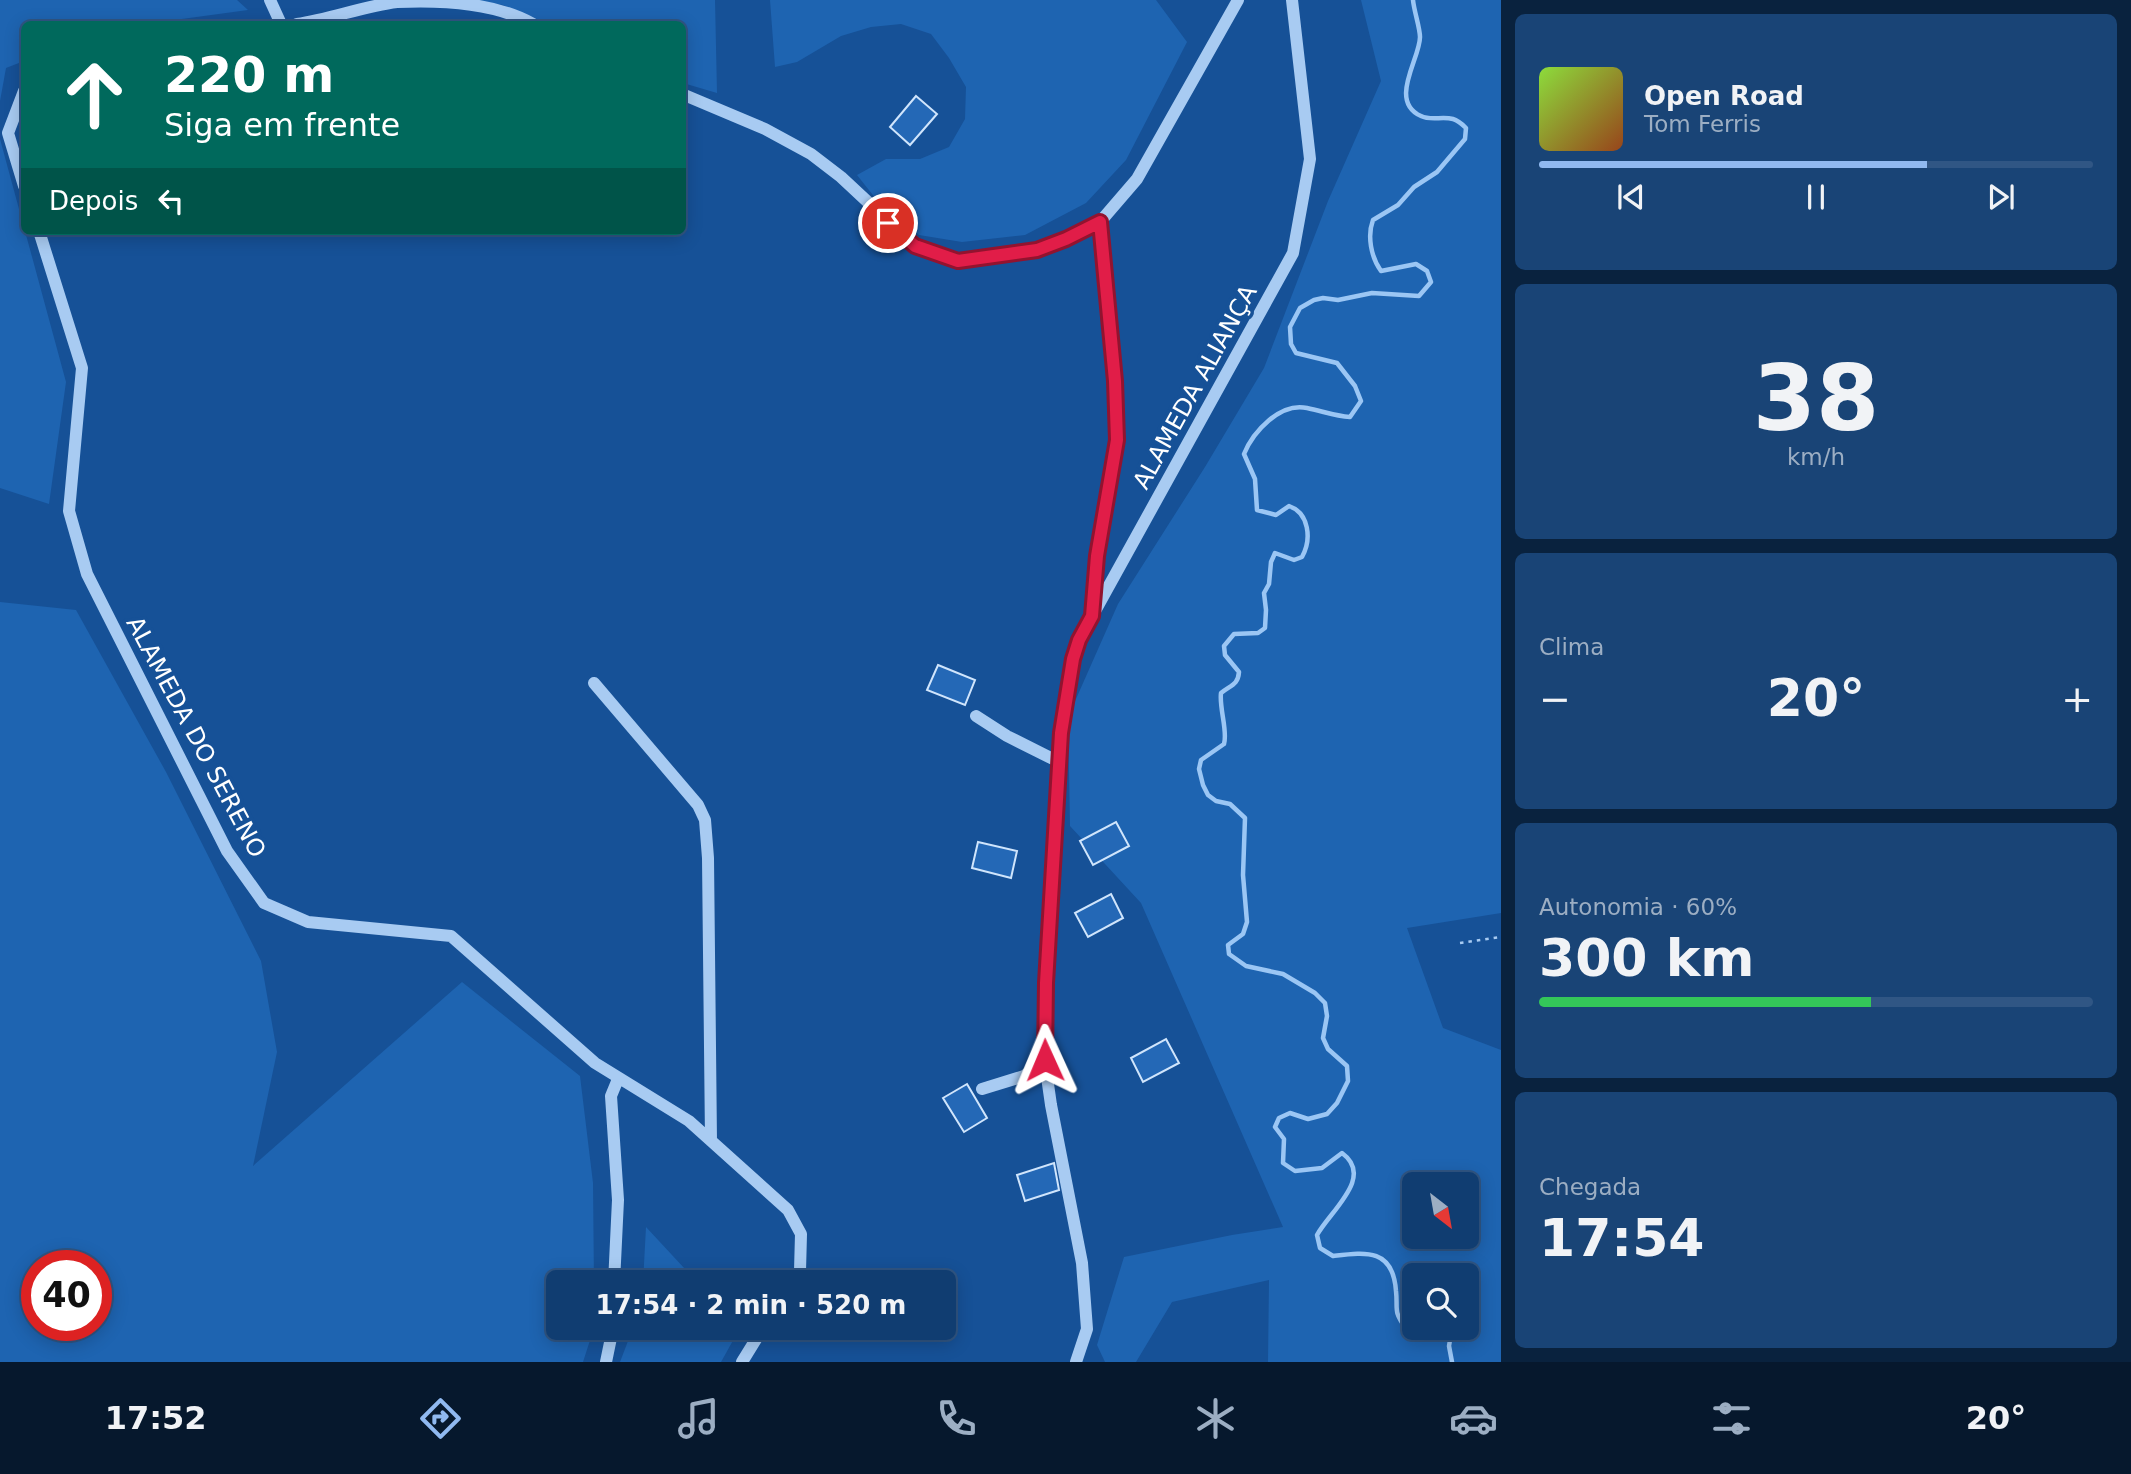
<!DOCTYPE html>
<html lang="pt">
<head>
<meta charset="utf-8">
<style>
	:root { --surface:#103d71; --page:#194476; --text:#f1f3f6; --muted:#9caec3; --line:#305684; --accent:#90b9f0 }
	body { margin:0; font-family:"DejaVu Sans",sans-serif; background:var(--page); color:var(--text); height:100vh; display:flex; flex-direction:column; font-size:26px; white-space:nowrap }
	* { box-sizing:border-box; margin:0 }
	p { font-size:23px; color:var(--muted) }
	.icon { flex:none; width:38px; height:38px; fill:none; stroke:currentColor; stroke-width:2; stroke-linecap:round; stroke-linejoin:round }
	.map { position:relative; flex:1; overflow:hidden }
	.details { display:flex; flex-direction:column; gap:14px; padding:14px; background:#09223e; width:630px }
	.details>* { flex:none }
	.banner { position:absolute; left:21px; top:21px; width:665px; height:214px; border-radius:10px; box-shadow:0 4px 18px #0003,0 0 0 2px var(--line); background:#00695c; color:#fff; overflow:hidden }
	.needle { width:46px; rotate:149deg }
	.tools { position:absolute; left:1402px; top:1172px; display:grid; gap:14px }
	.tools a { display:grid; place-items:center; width:77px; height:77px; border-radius:10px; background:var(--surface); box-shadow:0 4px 18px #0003,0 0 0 2px var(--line); font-size:35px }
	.speed { position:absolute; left:21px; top:1250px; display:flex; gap:14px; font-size:35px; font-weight:700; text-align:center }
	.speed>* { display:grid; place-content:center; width:91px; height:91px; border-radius:50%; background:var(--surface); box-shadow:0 4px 18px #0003,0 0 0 2px var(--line); line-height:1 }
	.speed .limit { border:10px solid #d22; background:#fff; color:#111 }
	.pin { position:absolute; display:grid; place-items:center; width:60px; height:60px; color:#fff; margin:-30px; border:4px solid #fff; border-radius:50%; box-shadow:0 2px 7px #0007 }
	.me { position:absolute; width:77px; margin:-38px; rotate:359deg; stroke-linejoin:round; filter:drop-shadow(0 0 5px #0008) }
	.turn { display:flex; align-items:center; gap:24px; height:147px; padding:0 28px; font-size:32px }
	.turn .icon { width:91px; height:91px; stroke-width:2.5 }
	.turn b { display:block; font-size:49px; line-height:60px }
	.then { display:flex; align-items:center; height:66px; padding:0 28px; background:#0003; gap:14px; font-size:26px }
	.big { font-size:52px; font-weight:700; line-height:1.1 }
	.details .widget { flex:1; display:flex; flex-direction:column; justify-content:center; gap:10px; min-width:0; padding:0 24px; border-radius:10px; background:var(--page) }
	.details .dial { align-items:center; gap:0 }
	.dial b { font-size:91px; line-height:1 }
	.song { display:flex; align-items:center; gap:21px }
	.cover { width:84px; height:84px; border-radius:10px; background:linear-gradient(135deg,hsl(90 70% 55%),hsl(20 70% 35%)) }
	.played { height:7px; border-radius:4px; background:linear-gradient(90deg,var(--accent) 70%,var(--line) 70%) }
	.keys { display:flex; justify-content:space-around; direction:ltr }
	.heat { display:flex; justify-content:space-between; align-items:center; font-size:38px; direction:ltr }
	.charge { height:10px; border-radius:5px; background:linear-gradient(90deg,#34c759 60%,var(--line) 0) }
	.trip { position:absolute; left:546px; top:1270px; width:410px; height:70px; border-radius:10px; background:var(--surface); box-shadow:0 4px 18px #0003,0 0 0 2px var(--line); font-weight:700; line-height:70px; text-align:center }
	.dock { display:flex; height:112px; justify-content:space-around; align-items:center; background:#06182d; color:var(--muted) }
	.dock .icon { width:49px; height:49px }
	.dock .selected { color:var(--accent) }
	.dock b { font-size:32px; color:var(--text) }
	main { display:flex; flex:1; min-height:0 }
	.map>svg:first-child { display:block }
	.green { fill:#1e64b1; fill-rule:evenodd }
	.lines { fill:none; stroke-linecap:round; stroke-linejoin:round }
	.stream { stroke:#9bc6f4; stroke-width:4.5 }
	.building { fill:#2468b6; stroke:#d0e5fc; stroke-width:2 }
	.path { stroke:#a8cbf2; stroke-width:2.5; stroke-dasharray:3.5 5; stroke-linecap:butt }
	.minor { stroke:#a8cbf2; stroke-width:12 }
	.route-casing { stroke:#92132f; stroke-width:18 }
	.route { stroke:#e11d48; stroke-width:12 }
	.labels { text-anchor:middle; stroke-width:7; stroke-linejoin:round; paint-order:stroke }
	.street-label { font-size:24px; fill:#fff; stroke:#165197 }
</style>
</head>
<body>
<main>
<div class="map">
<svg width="1501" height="1362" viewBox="0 0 1501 1362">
	<rect width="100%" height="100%" fill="#165197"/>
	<!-- green -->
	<path class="green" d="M0,0H237L248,10L145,24H24V61L6,68L0,101Z
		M473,0H715L717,93L683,83L682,24H544L503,5Z
		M770,0H1156L1187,42L1126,160L1086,203L1025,235L962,242L919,235L876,199L857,175L886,159H920L949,147L965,119L966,87L949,58L931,34L901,24L871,27L841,36L797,62L775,67Z
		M1361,0H1501V913L1407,928L1443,1028L1501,1050V1362H1268L1269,1280L1172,1302L1136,1362H1105L1097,1345L1124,1257L1232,1235L1283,1227L1141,903L1070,826L1068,717L1118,604L1205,467L1264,368L1328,201L1381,81ZM1414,1185H1466V1237H1414ZM1414,1276H1466V1328H1414Z
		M0,139L66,382L49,504L0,488Z
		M0,602L76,610L166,772L261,961L277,1052L253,1166L462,982L580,1076L593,1183L594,1283H558V1328H594L583,1362H0ZM37,1265H96V1325H37Z
		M646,1227L698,1283H643Z
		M633,1328H740L721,1362H620Z"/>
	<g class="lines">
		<!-- stream -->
		<path class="stream" d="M1413,0C1414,11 1420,28 1420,37C1420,59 1388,101 1421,116C1431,121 1442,116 1453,119C1457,120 1463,125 1466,128L1465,139L1437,172L1414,187L1398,205L1373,220C1367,236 1371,257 1381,271L1416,264L1427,271L1431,282L1419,296L1372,293L1338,300L1323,298L1314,300L1300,308L1290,327L1291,344L1296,353L1337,363L1355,386L1361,401L1350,417C1335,416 1322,411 1307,408C1280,402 1253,432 1244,454L1255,479L1257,510L1276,515L1289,506C1309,513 1312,539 1302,557L1294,560L1275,553L1271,562L1269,584L1264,593L1266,610L1265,628L1258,633L1234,634L1224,646L1225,655L1239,672C1238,685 1231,685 1221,693C1219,708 1228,731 1224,744L1201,760L1199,769L1203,785L1208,795L1216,801L1230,804L1245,818L1243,875L1247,922L1243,934L1228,945L1229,954L1246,966L1283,974L1315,993L1325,1003L1327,1016L1323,1038L1328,1049L1347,1066L1348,1081L1337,1103L1327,1114L1308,1119L1290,1113L1279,1118L1275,1127L1284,1139L1283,1163L1295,1171L1322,1168L1342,1153C1375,1177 1330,1211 1317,1235L1320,1248L1333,1256C1366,1252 1393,1248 1396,1291C1398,1309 1393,1311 1405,1327L1418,1328
			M1452,1328L1449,1346L1452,1362"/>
	</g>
	<!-- building -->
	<path class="building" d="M916,96L937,114L910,145L890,127Z
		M938,665L975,680L965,705L927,690Z
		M1116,822L1129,846L1093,865L1080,841Z
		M978,842L1017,851L1011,878L972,868Z
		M1111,894L1123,918L1088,937L1075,913Z
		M1166,1039L1179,1063L1143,1082L1131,1058Z
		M967,1084L987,1118L964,1132L943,1098Z
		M1054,1163L1059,1190L1025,1201L1017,1175Z"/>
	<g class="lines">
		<!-- path -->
		<path class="path" d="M1460,943L1501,937"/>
		<!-- minor -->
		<path class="minor" d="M270,0L281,24
			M297,24C330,19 365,6 397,2C441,0 494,2 533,24
			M24,91L8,133L24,186
			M682,94L765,129L811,154L841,177L915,246L942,257L958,261L1037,250L1066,239L1100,222L1137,179L1238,0
			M39,231L82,368L69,511L87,574L227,851L264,903L308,922L451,936L595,1063L689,1121L788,1210L801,1234L800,1271L792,1283
			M1092,609L1097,556L1117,440L1115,381L1100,222
			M594,683L698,805L705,820L708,858L711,1141
			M976,716L1007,736L1059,762
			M982,1089L1024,1076L1045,1060
			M614,1283L618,1200L611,1096L618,1079
			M606,1362L613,1328
			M742,1362L763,1328
			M1076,1362L1087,1329L1082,1263L1051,1105L1043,1049L1061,733L1068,680L1079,640L1293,253L1310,159L1292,0"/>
	</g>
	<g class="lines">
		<!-- route casing -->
		<g class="route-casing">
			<path id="route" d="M888,223L915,246L958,261L1037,250L1066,239L1100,222L1115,381L1117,440L1097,556L1092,616L1079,640L1073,659L1061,733L1046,983L1045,1060"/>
		</g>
		<!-- route -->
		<use href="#route" class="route"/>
	</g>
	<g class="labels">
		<!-- street labels -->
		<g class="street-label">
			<text transform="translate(1195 387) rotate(-61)" y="8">ALAMEDA ALIANÇA</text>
			<text transform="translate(196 737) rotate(62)" y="8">ALAMEDA DO SERENO</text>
		</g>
	</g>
</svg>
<div class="tools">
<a><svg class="needle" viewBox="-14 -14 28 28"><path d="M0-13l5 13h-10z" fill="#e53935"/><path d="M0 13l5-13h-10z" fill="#9caec3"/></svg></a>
<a><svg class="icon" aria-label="search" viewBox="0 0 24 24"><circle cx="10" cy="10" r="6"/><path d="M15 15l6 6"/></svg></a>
</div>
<div class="speed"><div class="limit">40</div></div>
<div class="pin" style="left:888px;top:223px;background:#d93025"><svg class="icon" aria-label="arrive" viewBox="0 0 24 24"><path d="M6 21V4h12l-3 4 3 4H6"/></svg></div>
<svg class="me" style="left:1045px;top:1060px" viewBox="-20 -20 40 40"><path d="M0-17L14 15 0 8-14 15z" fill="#e11d48" stroke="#fff" stroke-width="4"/></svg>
<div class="trip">17:54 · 2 min · 520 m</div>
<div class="banner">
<div class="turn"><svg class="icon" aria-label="ahead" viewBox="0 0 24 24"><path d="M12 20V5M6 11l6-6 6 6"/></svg><div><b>220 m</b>Siga em frente</div></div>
<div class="then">Depois<svg class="icon" aria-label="left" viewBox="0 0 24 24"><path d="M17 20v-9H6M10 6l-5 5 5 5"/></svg></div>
</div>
</div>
<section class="details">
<div class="widget">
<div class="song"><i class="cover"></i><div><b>Open Road</b><p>Tom Ferris</p></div></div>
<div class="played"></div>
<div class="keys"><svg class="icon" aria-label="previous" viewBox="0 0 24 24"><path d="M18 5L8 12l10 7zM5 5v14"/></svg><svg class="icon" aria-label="pause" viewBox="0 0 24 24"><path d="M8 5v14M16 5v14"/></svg><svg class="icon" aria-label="next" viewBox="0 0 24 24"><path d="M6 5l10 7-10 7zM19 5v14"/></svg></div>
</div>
<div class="widget dial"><b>38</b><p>km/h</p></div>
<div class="widget"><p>Clima</p>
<div class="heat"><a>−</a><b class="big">20°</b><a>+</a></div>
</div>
<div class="widget"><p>Autonomia · 60%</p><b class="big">300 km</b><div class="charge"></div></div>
<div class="widget"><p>Chegada</p><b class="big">17:54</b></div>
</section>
</main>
<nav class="dock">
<b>17:52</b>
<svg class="icon selected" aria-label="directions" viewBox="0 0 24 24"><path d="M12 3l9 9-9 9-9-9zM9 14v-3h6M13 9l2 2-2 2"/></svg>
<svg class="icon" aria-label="music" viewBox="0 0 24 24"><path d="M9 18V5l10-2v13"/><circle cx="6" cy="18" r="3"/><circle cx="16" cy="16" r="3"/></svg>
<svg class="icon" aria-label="phone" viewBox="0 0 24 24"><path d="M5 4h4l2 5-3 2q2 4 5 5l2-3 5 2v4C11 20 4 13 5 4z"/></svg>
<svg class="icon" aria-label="climate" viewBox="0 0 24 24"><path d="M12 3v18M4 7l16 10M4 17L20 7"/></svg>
<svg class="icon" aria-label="car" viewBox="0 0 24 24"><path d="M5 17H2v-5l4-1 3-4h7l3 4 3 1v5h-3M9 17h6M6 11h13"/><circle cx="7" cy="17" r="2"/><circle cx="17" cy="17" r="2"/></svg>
<svg class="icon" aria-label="filters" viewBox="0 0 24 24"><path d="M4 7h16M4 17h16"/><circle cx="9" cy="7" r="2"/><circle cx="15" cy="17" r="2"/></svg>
<b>20°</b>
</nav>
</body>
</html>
